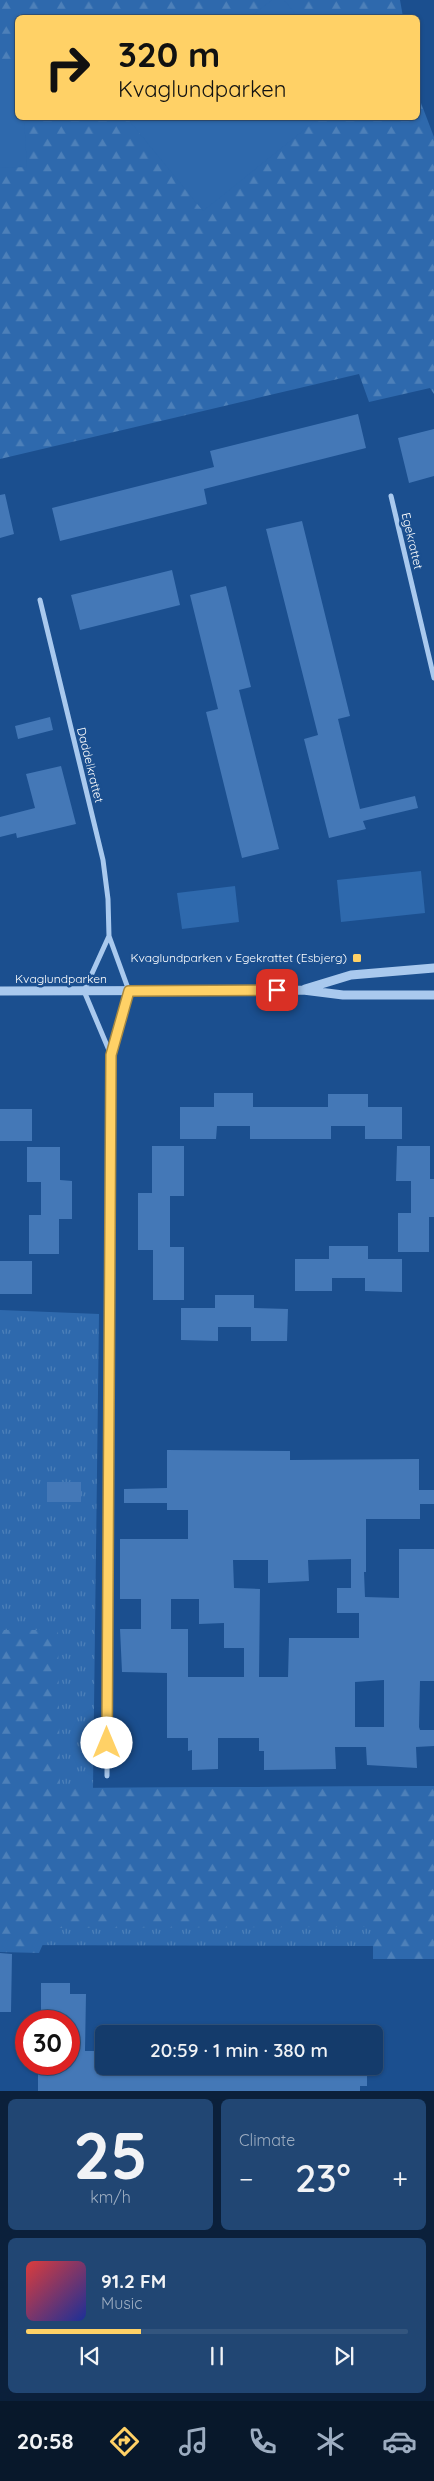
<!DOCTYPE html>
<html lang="en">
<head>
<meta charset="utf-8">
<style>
	:root { --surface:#143b6b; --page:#214673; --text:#f1f3f6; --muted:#9dadc1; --line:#33557e; --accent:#ffd166 }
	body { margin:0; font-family:Quicksand,sans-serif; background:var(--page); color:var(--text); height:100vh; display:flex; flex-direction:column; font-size:19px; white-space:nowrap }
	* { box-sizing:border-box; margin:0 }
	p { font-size:16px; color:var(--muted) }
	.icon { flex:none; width:28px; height:28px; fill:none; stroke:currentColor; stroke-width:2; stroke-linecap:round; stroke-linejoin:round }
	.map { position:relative; height:2091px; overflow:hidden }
	.sheet { display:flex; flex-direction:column; gap:8px; padding:8px; background:#0b203b; flex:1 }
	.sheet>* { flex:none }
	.banner { position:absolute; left:15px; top:15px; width:405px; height:105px; border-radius:8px; box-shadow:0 1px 4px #0004,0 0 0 1px var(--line); background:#ffd166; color:#111; overflow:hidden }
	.speed { position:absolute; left:15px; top:2010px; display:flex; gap:10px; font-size:25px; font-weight:700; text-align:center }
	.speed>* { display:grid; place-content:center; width:65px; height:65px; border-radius:50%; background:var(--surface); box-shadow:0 1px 4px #0004,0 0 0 1px var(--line); line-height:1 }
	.speed .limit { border:8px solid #d22; background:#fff; color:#111 }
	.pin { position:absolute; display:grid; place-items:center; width:42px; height:42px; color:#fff; margin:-21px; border-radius:10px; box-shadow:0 2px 8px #0006 }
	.me { position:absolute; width:55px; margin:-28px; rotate:0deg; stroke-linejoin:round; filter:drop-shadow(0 0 4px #0008) }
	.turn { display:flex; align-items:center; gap:18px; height:105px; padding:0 20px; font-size:22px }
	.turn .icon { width:65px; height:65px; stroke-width:2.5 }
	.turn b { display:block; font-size:35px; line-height:42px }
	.big { font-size:38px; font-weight:600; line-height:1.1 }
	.sheet .card { flex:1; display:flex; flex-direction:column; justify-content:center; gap:8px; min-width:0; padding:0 18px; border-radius:8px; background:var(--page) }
	.sheet .dial { align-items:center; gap:0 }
	.dial b { font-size:65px; line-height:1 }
	.song { display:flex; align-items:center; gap:15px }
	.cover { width:60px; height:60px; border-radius:8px; background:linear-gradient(135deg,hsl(0 70% 55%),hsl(230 70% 35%)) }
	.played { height:5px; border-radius:2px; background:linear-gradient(90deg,var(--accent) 30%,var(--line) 30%) }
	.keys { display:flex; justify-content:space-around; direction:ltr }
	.heat { display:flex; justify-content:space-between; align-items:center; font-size:28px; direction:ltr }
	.sheet .tiles { flex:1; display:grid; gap:8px; grid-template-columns:1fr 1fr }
	.card:last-child { grid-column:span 2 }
	.trip { position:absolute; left:95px; top:2025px; width:288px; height:50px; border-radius:8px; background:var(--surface); box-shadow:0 1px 4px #0004,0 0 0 1px var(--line); font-weight:600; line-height:50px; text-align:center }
	.dock { display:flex; height:80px; justify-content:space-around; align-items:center; background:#08182b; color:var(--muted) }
	.dock .icon { width:35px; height:35px }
	.dock .selected { color:var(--accent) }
	.dock b { font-size:22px; color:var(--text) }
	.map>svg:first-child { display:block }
	.grass { fill:url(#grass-tufts) }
	.forest { fill:url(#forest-firs) }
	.pitch { fill:#2e69ad }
	.building { fill:#4478b7; fill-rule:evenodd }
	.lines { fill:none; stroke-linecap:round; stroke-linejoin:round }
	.minor { stroke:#a9c9ee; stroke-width:5 }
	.tertiary { stroke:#a9c9ee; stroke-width:9 }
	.route-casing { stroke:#a68842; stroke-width:12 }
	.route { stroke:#ffd166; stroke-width:9 }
	.poi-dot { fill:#ffd166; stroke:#1b4f8f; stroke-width:2 }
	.labels { text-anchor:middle; stroke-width:5; stroke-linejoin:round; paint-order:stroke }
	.street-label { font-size:12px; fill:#fff; stroke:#1b4f8f }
	.poi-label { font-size:12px; fill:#fff; stroke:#1b4f8f; text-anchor:end }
</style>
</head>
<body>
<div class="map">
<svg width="434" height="2091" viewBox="0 0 434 2091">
	<defs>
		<pattern id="grass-tufts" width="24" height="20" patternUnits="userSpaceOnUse" patternTransform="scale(1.25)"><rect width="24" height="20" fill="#2e69ad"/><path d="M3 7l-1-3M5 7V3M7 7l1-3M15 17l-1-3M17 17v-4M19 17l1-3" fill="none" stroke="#4d80b9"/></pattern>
		<pattern id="forest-firs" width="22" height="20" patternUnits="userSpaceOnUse" patternTransform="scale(1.25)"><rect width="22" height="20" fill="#2e69ad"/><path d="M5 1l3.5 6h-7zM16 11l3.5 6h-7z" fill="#4d80b9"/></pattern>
	</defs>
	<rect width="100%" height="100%" fill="#1b4f8f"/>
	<!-- grass -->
	<path class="grass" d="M0,1310L99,1314L93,1788L434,1786V1959H373V1946L0,1945Z"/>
	<!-- forest -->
	<path class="forest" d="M0,0H400L403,17L18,18V118H418V95L434,137V394L430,388L369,402L359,374L0,459Z
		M0,1630H58L60,1788L434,1786V1959H373V1927L50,1928L39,1953L0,1952Z"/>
	<!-- pitch -->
	<path class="pitch" d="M272,0H284L298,17H250Z
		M17,59L18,118H24L27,167L0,168V60Z
		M127,118H319L203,211Z
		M421,871L425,913L341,922L337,880Z
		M235,886L239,922L182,929L177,893Z"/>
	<!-- building -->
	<path class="building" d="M358,414L366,448L204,489L207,504L60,541L52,508L214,467L210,451Z
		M434,429V476L409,483L398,438Z
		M5,494L14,534L0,538V495Z
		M302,521L350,716L338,719L360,809L415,796L418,808L363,821L366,829L329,838L304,739L318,735L266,529Z
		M172,570L180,605L80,630L71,595Z
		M226,586L251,687L239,690L279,849L242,858L206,712L218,709L190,595Z
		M50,717L53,730L18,739L15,726Z
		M61,766L76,824L17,838L16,833L0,837V817L35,808L26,774Z
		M214,1093H253V1107H328V1094H368V1107H402V1139H365V1126H331V1139H250V1126H217L216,1139H180V1107H214Z
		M0,1109H32V1141H0Z
		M152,1146H184V1196H170V1247H184V1300H153V1250H138V1193H152Z
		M397,1146H430V1179H434V1217H429V1252H398V1213H411V1181H396Z
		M27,1147H60V1180L72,1181V1219H59V1254H29V1215H41V1182H27Z
		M329,1246H368V1259H402V1292L365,1291V1278H332V1291H295V1259H329Z
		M0,1261H32V1294H0Z
		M215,1295H254V1308L288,1309L287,1341H251V1327H218V1341L181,1340V1308H215Z
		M167,1450L290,1451V1460L419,1459V1490H434V1504H420V1519H366V1572H364L365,1597L399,1598V1549H434V1681H420L419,1727L420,1730H434V1746L416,1747L417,1768L367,1765L366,1747H335L336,1769L264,1770V1751H259V1738H218V1769L192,1770V1750L188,1751V1738H167V1673L122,1672L120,1629H141V1599H120V1539H188V1510H167V1503H124V1489L167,1488ZM351,1559V1588H337V1613H359V1638H289L288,1677H259L260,1589L234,1588L233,1560H268V1583L309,1581L308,1560ZM171,1599H199V1624L224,1623V1648H244V1677H188V1629H171ZM384,1680V1727H355V1682Z
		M47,1482H81V1502H47Z
		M0,1953L12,1954L11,2012H0Z
		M41,1983H70V1994H86L85,2051H104V2066H367V2086H360V2091H38V2064H69V2021H41Z"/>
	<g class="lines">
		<!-- minor -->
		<path class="minor" d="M391,496L434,678
			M40,600L103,860L108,899L109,936
			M109,936L129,991L111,1055L84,991Z
			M107,1776L111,1055"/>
		<!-- tertiary -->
		<path class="tertiary" d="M305,989L351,975L434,968
			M0,991L303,990L343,995H434"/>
	</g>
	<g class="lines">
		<!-- route casing -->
		<g class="route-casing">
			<path id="route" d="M107,1743L111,1055L129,991L277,990"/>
		</g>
		<!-- route -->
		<use href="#route" class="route"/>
	</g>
	<!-- markers -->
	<rect class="poi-dot" x="352" y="953" width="10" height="10" rx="2.5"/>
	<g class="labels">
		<!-- street labels -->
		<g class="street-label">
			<text transform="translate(412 541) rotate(77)" y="4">Egekrattet</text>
			<text transform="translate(90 765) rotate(76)" y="4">Daddelkrattet</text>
			<text x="61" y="983">Kvaglundparken</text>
		</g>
		<!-- poi labels -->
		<g class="poi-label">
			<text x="347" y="962">Kvaglundparken v Egekrattet (Esbjerg)</text>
		</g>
	</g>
</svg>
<div class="speed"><div class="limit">30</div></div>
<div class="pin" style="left:277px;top:990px;background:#d93025"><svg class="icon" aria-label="arrive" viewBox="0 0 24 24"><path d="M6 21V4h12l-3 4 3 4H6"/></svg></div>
<svg class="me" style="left:107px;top:1743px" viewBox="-20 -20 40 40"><circle r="19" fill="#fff"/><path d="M0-13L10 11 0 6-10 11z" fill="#ffd166"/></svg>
<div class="trip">20:59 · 1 min · 380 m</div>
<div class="banner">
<div class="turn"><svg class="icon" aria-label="right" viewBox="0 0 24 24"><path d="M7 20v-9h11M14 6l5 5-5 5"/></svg><div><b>320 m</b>Kvaglundparken</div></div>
</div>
</div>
<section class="sheet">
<div class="tiles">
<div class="card dial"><b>25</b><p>km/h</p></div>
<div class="card"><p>Climate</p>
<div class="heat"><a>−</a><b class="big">23°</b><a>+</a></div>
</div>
<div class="card">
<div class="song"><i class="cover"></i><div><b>91.2 FM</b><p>Music</p></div></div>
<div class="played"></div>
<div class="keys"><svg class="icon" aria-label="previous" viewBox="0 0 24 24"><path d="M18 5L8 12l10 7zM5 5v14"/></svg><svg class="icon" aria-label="pause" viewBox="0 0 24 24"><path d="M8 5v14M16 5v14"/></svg><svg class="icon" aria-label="next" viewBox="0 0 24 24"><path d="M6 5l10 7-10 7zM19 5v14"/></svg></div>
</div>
</div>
</section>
<nav class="dock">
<b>20:58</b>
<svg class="icon selected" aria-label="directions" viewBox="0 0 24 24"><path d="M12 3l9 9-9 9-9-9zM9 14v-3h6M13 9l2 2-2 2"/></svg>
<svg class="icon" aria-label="music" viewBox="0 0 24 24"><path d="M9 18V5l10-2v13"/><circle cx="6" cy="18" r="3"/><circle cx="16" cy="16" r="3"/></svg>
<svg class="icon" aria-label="phone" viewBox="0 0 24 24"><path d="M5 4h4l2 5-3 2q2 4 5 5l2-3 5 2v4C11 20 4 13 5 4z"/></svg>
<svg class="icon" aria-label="climate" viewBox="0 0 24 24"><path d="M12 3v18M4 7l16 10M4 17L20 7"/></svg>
<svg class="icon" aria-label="car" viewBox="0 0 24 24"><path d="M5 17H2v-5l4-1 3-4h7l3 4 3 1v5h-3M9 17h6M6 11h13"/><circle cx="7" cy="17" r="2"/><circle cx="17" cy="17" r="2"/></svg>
</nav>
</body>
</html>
